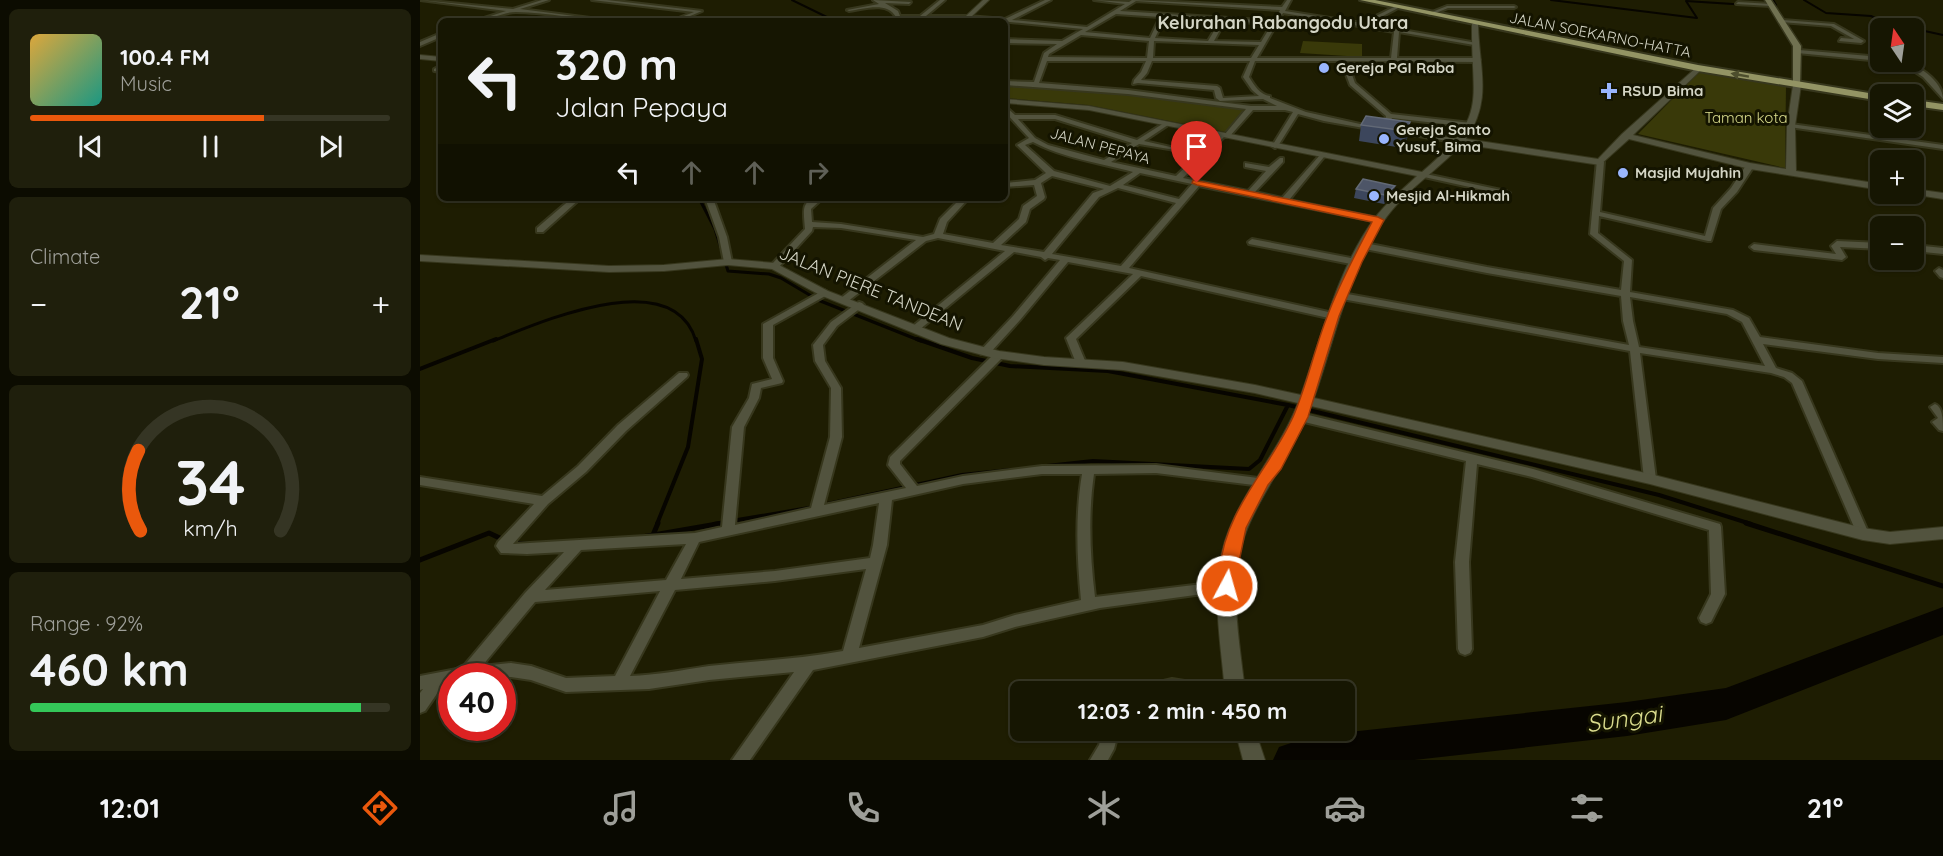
<!DOCTYPE html>
<html lang="en">
<head>
<meta charset="utf-8">
<style>
	:root { --surface:#161602; --page:#1f1f0c; --text:#f1f3f6; --muted:#9e9f99; --line:#353524; --accent:#ea580c }
	body { margin:0; font-family:Quicksand,sans-serif; background:var(--page); color:var(--text); height:100vh; display:flex; flex-direction:column; font-size:22px; white-space:nowrap }
	* { box-sizing:border-box; margin:0 }
	p { font-size:20px; color:var(--muted) }
	.icon { flex:none; width:33px; height:33px; fill:none; stroke:currentColor; stroke-width:2; stroke-linecap:round; stroke-linejoin:round }
	.map { position:relative; flex:1; overflow:hidden }
	.drawer { display:flex; flex-direction:column; gap:9px; padding:9px; background:#0c0c01; width:420px }
	.drawer>* { flex:none }
	.banner { position:absolute; left:18px; top:18px; width:570px; height:183px; border-radius:9px; box-shadow:0 2px 4px #0004,0 0 0 2px var(--line); background:#161602; color:var(--text); overflow:hidden }
	.needle { width:39px; rotate:347deg }
	.fabs { position:absolute; left:1450px; top:18px; display:grid; gap:12px }
	.fabs a { display:grid; place-items:center; width:54px; height:54px; border-radius:9px; background:var(--surface); box-shadow:0 2px 4px #0004,0 0 0 2px var(--line); font-size:30px }
	.speed { position:absolute; left:18px; top:663px; display:flex; gap:12px; font-size:30px; font-weight:700; text-align:center }
	.speed>* { display:grid; place-content:center; width:78px; height:78px; border-radius:50%; background:var(--surface); box-shadow:0 2px 4px #0004,0 0 0 2px var(--line); line-height:1 }
	.speed .limit { border:9px solid #d22; background:#fff; color:#111 }
	.pin { position:absolute; display:grid; place-items:center; width:51px; height:51px; color:#fff; margin:-62px -26px; border-radius:50% 50% 50% 0; rotate:-45deg; box-shadow:0 0 6px #0007 }
	.pin .icon { rotate:45deg }
	.me { position:absolute; width:66px; margin:-33px; rotate:6deg; stroke-linejoin:round; filter:drop-shadow(0 0 4px #0008) }
	.turn { display:flex; align-items:center; gap:21px; height:126px; padding:0 18px; font-size:27px }
	.turn .icon { width:78px; height:78px; stroke-width:2.5 }
	.turn b { display:block; font-size:42px; line-height:51px }
	.lanes { display:flex; align-items:center; height:57px; padding:0 18px; background:#0003; justify-content:center; gap:30px; direction:ltr }
	.lanes .off { opacity:.35 }
	.big { font-size:45px; font-weight:800; line-height:1.1 }
	.drawer .tile { flex:1; display:flex; flex-direction:column; justify-content:center; gap:9px; min-width:0; padding:0 21px; border-radius:9px; background:var(--page) }
	.drawer .dial { align-items:center; gap:0 }
	.dial svg { height:156px; overflow:visible; fill:none; stroke:var(--line); stroke-width:7; stroke-linecap:round; text-anchor:middle }
	.dial text { fill:var(--text); stroke:none }
	.song { display:flex; align-items:center; gap:18px }
	.cover { width:72px; height:72px; border-radius:9px; background:linear-gradient(135deg,hsl(40 70% 55%),hsl(170 70% 35%)) }
	.played { height:6px; border-radius:3px; background:linear-gradient(90deg,var(--accent) 65%,var(--line) 65%) }
	.keys { display:flex; justify-content:space-around; direction:ltr }
	.heat { display:flex; justify-content:space-between; align-items:center; font-size:33px; direction:ltr }
	.charge { height:9px; border-radius:4px; background:linear-gradient(90deg,#34c759 92%,var(--line) 0) }
	.trip { position:absolute; left:590px; top:681px; width:345px; height:60px; border-radius:9px; background:var(--surface); box-shadow:0 2px 4px #0004,0 0 0 2px var(--line); font-weight:800; line-height:60px; text-align:center }
	.menu { display:flex; height:96px; justify-content:space-around; align-items:center; background:#090901; color:var(--muted) }
	.menu .icon { width:42px; height:42px }
	.menu .current { color:var(--accent) }
	.menu b { font-size:27px; color:var(--text) }
	main { display:flex; flex:1; min-height:0 }
	.map>svg:first-child { display:block }
	.green { fill:#393909 }
	.lines { fill:none; stroke-linecap:round; stroke-linejoin:round }
	.stream-far3 { stroke:#070500; stroke-width:2 }
	.stream-far2 { stroke:#070500; stroke-width:3 }
	.stream-far1 { stroke:#070500; stroke-width:4 }
	.stream { stroke:#070500; stroke-width:5 }
	.river { fill:#070500; fill-rule:evenodd }
	.minor-casing { stroke:#37371d; stroke-width:4 }
	.tertiary-casing { stroke:#37371d; stroke-width:2 }
	.secondary-casing { stroke:#37371d; stroke-width:3 }
	.trunk-casing { stroke:#37371d; stroke-width:4 }
	.minor { fill:#52533e; fill-rule:evenodd }
	.tertiary { fill:#52533e; fill-rule:evenodd }
	.secondary { fill:#707151; fill-rule:evenodd }
	.trunk { fill:#939464; fill-rule:evenodd }
	.wall { fill:#3c465c }
	.shaded-wall { fill:#292f33 }
	.building { fill:#4d5567; stroke:#626976; stroke-width:1.5 }
	.oneway { fill:#4d4e2d }
	.route { fill:#ea580c; stroke:#983908; stroke-width:1.5 }
	.poi-dot { fill:#99b5fd; stroke:#141400; stroke-width:2 }
	.labels { text-anchor:middle; stroke-width:6; stroke-linejoin:round; paint-order:stroke }
	.far-street-label { font-size:15px; fill:#d4d5c5; stroke:#141400 }
	.far-poi-label { font-size:15px; font-weight:bold; fill:#d4d5c5; stroke:#141400; text-anchor:start }
	.far-park-label { font-size:15px; fill:#dbdd8d; stroke:#141400 }
	.far-quarter-label { font-size:18px; font-weight:bold; fill:#d4d5c5; stroke:#141400 }
	.street-label { font-size:18px; fill:#d4d5c5; stroke:#141400 }
	.near-water-label { font-size:24px; font-style:italic; fill:#dadc8d; stroke:#141400 }
</style>
</head>
<body>
<main>
<section class="drawer">
<div class="tile">
<div class="song"><i class="cover"></i><div><b>100.4 FM</b><p>Music</p></div></div>
<div class="played"></div>
<div class="keys"><svg class="icon" aria-label="previous" viewBox="0 0 24 24"><path d="M18 5L8 12l10 7zM5 5v14"/></svg><svg class="icon" aria-label="pause" viewBox="0 0 24 24"><path d="M8 5v14M16 5v14"/></svg><svg class="icon" aria-label="next" viewBox="0 0 24 24"><path d="M6 5l10 7-10 7zM19 5v14"/></svg></div>
</div>
<div class="tile"><p>Climate</p>
<div class="heat"><a>−</a><b class="big">21°</b><a>+</a></div>
</div>
<div class="tile dial"><svg viewBox="0 0 100 80">
<path d="M14 69A42 42 0 1 1 86 69"/>
<path d="M14 69A42 42 0 0 1 13 28" stroke="#ea580c"/>
<text x="50" y="56" font-size="32" font-weight="700">34</text>
<text x="50" y="72" font-size="11">km/h</text>
</svg></div>
<div class="tile"><p>Range · 92%</p><b class="big">460 km</b><div class="charge"></div></div>
</section>
<div class="map">
<svg width="1523" height="760" viewBox="0 0 1523 760">
	<rect width="100%" height="100%" fill="#1e1d02"/>
	<!-- green -->
	<path class="green" d="M883,41L942,44V57L880,53Z
		M1280,71L1366,85L1365,168L1218,134Z
		M585,85L713,93L828,109L805,132L668,105L585,98Z"/>
	<g class="lines">
		<!-- stream-far3 -->
		<path class="stream-far3" d="M372,0L415,21
			M1131,0L1277,18L1266,1L1344,6V4L1356,5L1353,0
			M1384,0L1406,13L1451,16L1464,22L1523,35"/>
		<!-- stream-far2 -->
		<path class="stream-far2" d="M279,198L295,229L308,271L349,274L361,278L398,300L501,341
			M73,341C121,322 253,263 276,341"/>
		<!-- stream-far1 -->
		<path class="stream-far1" d="M497,339L552,358L590,366L688,371L868,405L1239,495L1331,524
			M0,369L76,339
			M627,466L673,461L829,469L840,460L868,405
			M237,524L268,447L282,359L276,339
			M294,524L389,508L542,475L590,470"/>
		<!-- stream -->
		<path class="stream" d="M1326,523L1523,586
			M233,535L238,523
			M222,537L303,523
			M91,543L107,544
			M0,560L69,533L84,540"/>
		<!-- river -->
		<path class="river" d="M1523,607V635L1306,720L1207,736L994,760H853L859,747L892,736L1207,702L1306,688Z"/>
		<!-- minor casing -->
		<g class="minor-casing">
			<path id="minor" d="M0,0L93,9L122,0H129L100,9L194,21C161,21 129,12 96,12C82,12 69,21 55,21L86,11Z
				M172,0H187L282,11L258,21H251L274,12Z
				M453,0L491,2L489,4L465,3L478,11L480,16H500L520,0H525L506,16H548L585,19L625,0H631L592,20L667,27L705,4L674,0L709,2L712,0L862,7L867,0H871L865,11L942,23L976,6L978,8L948,24L1057,43L1054,45L979,32L977,58H1057L1060,60L1057,62L927,61L935,83L971,114L1051,123L1054,125L1051,127L972,118L967,130H963L966,116L930,85L921,61H835L829,77C834,85 840,95 850,96V98L886,112L958,128L955,130L904,121L878,114L858,146L855,148L852,146L873,112L865,110H833L809,137H804L763,178L828,191L846,171L825,167V163L849,167L860,158H863V162L835,192L862,198L900,155L902,154L906,156L904,157L869,200L958,218L962,220L958,222L779,186L709,268L913,313L918,316L916,318L913,319L721,276L656,339L666,363L661,366L656,363L646,338L713,274L648,262L600,320L569,354H561L560,352L561,350L593,316L640,260L628,258L625,260L621,257L594,252L499,330L496,331L491,328L493,326L585,251L518,238L506,241L427,302H421L419,300L421,298L496,240L421,228L393,227L392,231L358,268H352V264L385,229C384,212 379,198 403,198L391,209L392,222L421,224L503,237L514,234L520,219L541,198H549L527,222L523,234L573,243L599,219L603,206L617,196L614,185L585,187V183L615,180L626,173L597,145L609,138L585,112V106L595,115H635L717,140L744,123H748V125L724,141L755,148V150L719,144L691,162L756,176L800,134H805L826,109L708,94L585,85V81L614,82L624,53L637,44L585,43V39L642,41L663,29L548,18H479L478,21H473L476,17C467,1 444,9 429,11L427,10L459,4ZM716,1L860,10L854,21L700,11ZM863,13L974,32L971,58H837ZM696,14L740,17L730,38L665,32ZM745,17L800,21L788,41L735,38ZM805,21L852,24L841,42L794,41ZM661,35L729,41L727,58L628,57L629,54ZM734,41L839,45L831,58H733ZM627,61H726L721,72L714,80L713,84L718,83L794,90L796,98L800,101L843,99L857,106H831L708,90L619,83ZM732,61H830L823,77L832,90L839,96L803,98L800,88L797,86L721,80L727,73ZM598,119H635L712,143L684,160L628,145L615,138ZM613,142C643,158 680,163 713,172L690,186L634,171L605,145ZM720,173L772,184L759,199L703,185ZM632,176L684,189L673,193L624,252L581,245L606,222L610,209L624,199L625,197L621,183ZM698,188L756,203L701,266L632,254L679,197Z
				M1318,2L1351,4L1353,5L1351,6L1316,4Z
				M1027,6H1094L1096,7L1094,8H1028L1011,15L1007,14Z
				M1363,20L1414,24L1444,41L1441,43L1419,41L1421,38L1434,39L1411,26L1361,22Z
				M21,33V37L0,46V42Z
				M1379,50L1461,57V61L1377,53Z
				M1480,62C1496,62 1523,81 1523,99L1503,77Z
				M16,68H21V72L14,71V69Z
				M1371,124L1523,145V149L1369,127V125Z
				M977,129L1039,139L1042,141L1039,143L975,132V130Z
				M1177,160L1184,162L1180,212L1285,236L1293,208L1311,188L1327,164L1334,166L1317,192L1301,209L1291,241H1288L1179,216L1178,233L1212,260L1210,292L1313,310L1329,318L1340,337L1458,353L1523,357V363L1458,359L1343,344L1356,368L1372,373L1382,381L1449,534L1448,537L1443,539L1438,537L1437,534L1372,383L1364,377L1351,373L1220,353L1236,479L1234,482H1226L1224,479L1210,351L922,299L917,296L922,293L1209,345L1203,321L1201,296L1067,273L945,249L941,246L945,243L1067,267L1201,290L1204,261L1170,234ZM1210,297L1307,314L1322,322L1345,366L1219,347L1213,321Z
				M1001,173L1086,191L1090,193L1086,195L1004,177L1000,175Z
				M152,198H161L123,232H117V228Z
				M285,198H293L307,237L312,262L311,264H305L304,262L299,237Z
				M832,239L936,259L940,262L936,265L829,244L828,242Z
				M1417,241L1461,243V249L1420,247L1426,257L1422,260L1334,250L1330,247L1334,244L1416,254L1411,246Z
				M1494,245L1523,248V254L1494,251Z
				M1519,268L1523,270V278L1520,277L1515,271Z
				M404,290L409,293L407,295L353,325V358L363,381L362,383L341,388L339,398L324,427L315,525L391,508L410,437L411,388L395,361L393,345L411,322L439,302L442,303L444,305L442,307L417,326L403,345L405,361L421,388L422,437L404,505L486,488L468,465L470,457L575,353H583L584,355L583,357L480,461V464L497,486L543,476L622,466L736,465L846,479L848,482L846,485L842,486L736,473L674,474C668,515 670,556 675,597L807,581L812,582L814,586L812,590L680,608L595,627L563,637L393,670L330,760H312L374,672L289,680L229,689L146,692L111,680L91,677L32,676V684L23,685L5,711L0,713V693L3,689L0,690V676L42,668L105,593L144,552L107,554L81,553L76,546L78,542L114,504L0,485V477L122,496L158,466L198,425L259,373H267L268,375L267,377L206,431L166,472L128,504L93,544L275,533L302,527L312,427L329,398L332,384L352,379L343,358V324ZM622,474H662C655,516 657,558 661,600L595,615L563,625L439,648L467,545L472,500L543,484ZM459,503L453,545L450,558L355,571L261,579L279,542ZM266,544L246,580L125,590L161,550ZM446,569L423,651C379,659 334,661 289,666C263,670 237,675 210,676L255,590L355,581ZM240,591L195,676L146,678L111,666L91,663L62,666L115,602Z
				M1515,404C1523,407 1523,421 1523,431L1519,430L1512,422L1518,418L1510,407Z
				M880,413L1113,469L1300,524L1301,527L1305,594L1291,622L1286,624L1281,622L1279,618L1291,594L1289,530L1112,477L1057,464L1049,562L1052,649L1050,653L1045,655L1040,653L1038,649L1035,562L1046,461L876,420L874,417Z
				M752,679L790,685L795,687L797,692H716L718,687Z
				M683,730H699L694,749L688,760H670L679,745Z"/>
		</g>
		<!-- tertiary casing -->
		<g class="tertiary-casing">
			<path id="tertiary" d="M563,0H569L551,17L552,21H546V16Z
				M1055,22L1058,24C1059,69 1073,99 1046,139L1178,159L1202,134L1278,66H1281V70L1213,135L1330,163L1366,169L1367,126L1373,85L1377,83L1381,85L1375,126L1376,171L1461,184V190L1330,169L1209,139L1180,165L1042,144C1017,171 983,192 963,222C927,274 915,339 894,398L1230,474L1443,528L1470,532L1523,527V539L1470,544L1443,540L1230,484L891,406C876,447 849,481 831,520C805,574 819,634 825,692H805C801,642 790,589 805,541C821,492 859,452 878,403L835,393L703,370L624,365L574,358L521,344L400,295L352,269L308,265L244,271L189,272L0,261V255L189,266L244,265L308,259L355,263L408,291L529,338L579,351L624,357L703,362L835,385L881,395C902,336 917,270 954,219C966,203 982,190 997,176L669,110L585,103V99L669,106L1002,172C1070,114 1051,104 1052,24Z
				M0,55L21,57V61L0,59Z
				M1494,189L1523,193V199L1491,194H1494Z
				M815,730H835L845,760H823Z"/>
		</g>
		<!-- secondary casing -->
		<g class="secondary-casing">
			<path id="secondary" d="M1345,0H1351L1381,46L1380,87L1373,85V46Z"/>
		</g>
		<!-- trunk casing -->
		<g class="trunk-casing">
			<path id="trunk" d="M940,0H955L1278,65L1461,95V101L1278,71Z
				M1494,100L1523,104V110L1494,106Z"/>
		</g>
		<!-- minor -->
		<use href="#minor" class="minor"/>
		<!-- tertiary -->
		<use href="#tertiary" class="tertiary"/>
		<!-- secondary -->
		<use href="#secondary" class="secondary"/>
		<!-- trunk -->
		<use href="#trunk" class="trunk"/>
	</g>
	<!-- wall -->
	<path class="wall" d="M990,122L987,139L983,148L939,141L941,125Z
		M975,186L973,195L964,204L934,198L936,189Z"/>
	<!-- shaded-wall -->
	<path class="shaded-wall" d="M990,122L987,139L983,148L986,131Z
		M975,186L973,195L964,204L965,195Z"/>
	<!-- building -->
	<path class="building" d="M946,116L990,122L986,131L941,125Z
		M943,179L975,186L965,195L936,189Z"/>
	<!-- one-way arrows -->
	<defs><path id="oneway-solid" d="M-6-.8H1V-3.2L6.5 0L1 3.2V.8H-6Z" transform="scale(1.5)"/></defs>
	<use class="oneway" href="#oneway-solid" transform="translate(1320 75) rotate(-170)"/>
	<!-- route -->
	<path class="route" d="M773,180L958,217L964,220L942,262L919,316L888,417L861,469L848,485L826,528L813,591L807,593L801,591C797,584 799,576 800,568C805,510 850,468 873,417C887,385 894,350 907,317C919,284 936,253 952,222L777,185L772,183Z"/>
	<!-- markers -->
	<g class="poi-dot">
		<circle cx="904" cy="68" r="6"/>
		<path d="M1186 82h6v6h6v6h-6v6h-6v-6h-6v-6h6z"/>
		<circle cx="964" cy="139" r="6"/>
		<circle cx="1203" cy="173" r="6"/>
		<circle cx="954" cy="196" r="6"/>
	</g>
	<g class="labels">
		<!-- far-street labels -->
		<g class="far-street-label">
			<text transform="translate(1180 35) rotate(11)" y="5">JALAN SOEKARNO-HATTA</text>
			<text transform="translate(680 146) rotate(15)" y="5">JALAN PEPAYA</text>
		</g>
		<!-- far-poi labels -->
		<g class="far-poi-label">
			<text x="916" y="73">Gereja PGI Raba</text>
			<text x="1202" y="96">RSUD Bima</text>
			<text x="976" y="135">Gereja Santo<tspan x="976" dy="17">Yusuf, Bima</tspan></text>
			<text x="1215" y="178">Masjid Mujahin</text>
			<text x="966" y="201">Mesjid Al-Hikmah</text>
		</g>
		<!-- far-park labels -->
		<g class="far-park-label">
			<text x="1326" y="123">Taman kota</text>
		</g>
		<!-- far-quarter labels -->
		<g class="far-quarter-label">
			<text x="863" y="29">Kelurahan Rabangodu Utara</text>
		</g>
		<!-- street labels -->
		<g class="street-label">
			<text transform="translate(451 289) rotate(22)" y="6">JALAN PIERE TANDEAN</text>
		</g>
		<!-- near-water labels -->
		<g class="near-water-label">
			<text transform="translate(1204 719) rotate(-8)" y="8">Sungai</text>
		</g>
	</g>
</svg>
<div class="fabs">
<a><svg class="needle" viewBox="-14 -14 28 28"><path d="M0-13l5 13h-10z" fill="#e53935"/><path d="M0 13l5-13h-10z" fill="#9e9f99"/></svg></a>
<a><svg class="icon" aria-label="layers" viewBox="0 0 24 24"><path d="M12 4l9 5-9 5-9-5zM3 14l9 5 9-5"/></svg></a>
<a>+</a>
<a>−</a>
</div>
<div class="speed"><div class="limit">40</div></div>
<div class="pin" style="left:777px;top:183px;background:#d93025"><svg class="icon" aria-label="arrive" viewBox="0 0 24 24"><path d="M6 21V4h12l-3 4 3 4H6"/></svg></div>
<svg class="me" style="left:807px;top:586px" viewBox="-20 -20 40 40"><circle r="17" fill="#ea580c" stroke="#fff" stroke-width="3"/><path d="M0-11L8 9 0 5-8 9z" fill="#fff"/></svg>
<div class="trip">12:03 · 2 min · 450 m</div>
<div class="banner">
<div class="turn"><svg class="icon" aria-label="left" viewBox="0 0 24 24"><path d="M17 20v-9H6M10 6l-5 5 5 5"/></svg><div><b>320 m</b>Jalan Pepaya</div></div>
<div class="lanes"><svg class="icon" aria-label="left" viewBox="0 0 24 24"><path d="M17 20v-9H6M10 6l-5 5 5 5"/></svg><svg class="icon off" aria-label="ahead" viewBox="0 0 24 24"><path d="M12 20V5M6 11l6-6 6 6"/></svg><svg class="icon off" aria-label="ahead" viewBox="0 0 24 24"><path d="M12 20V5M6 11l6-6 6 6"/></svg><svg class="icon off" aria-label="right" viewBox="0 0 24 24"><path d="M7 20v-9h11M14 6l5 5-5 5"/></svg></div>
</div>
</div>
</main>
<nav class="menu">
<b>12:01</b>
<svg class="icon current" aria-label="directions" viewBox="0 0 24 24"><path d="M12 3l9 9-9 9-9-9zM9 14v-3h6M13 9l2 2-2 2"/></svg>
<svg class="icon" aria-label="music" viewBox="0 0 24 24"><path d="M9 18V5l10-2v13"/><circle cx="6" cy="18" r="3"/><circle cx="16" cy="16" r="3"/></svg>
<svg class="icon" aria-label="phone" viewBox="0 0 24 24"><path d="M5 4h4l2 5-3 2q2 4 5 5l2-3 5 2v4C11 20 4 13 5 4z"/></svg>
<svg class="icon" aria-label="climate" viewBox="0 0 24 24"><path d="M12 3v18M4 7l16 10M4 17L20 7"/></svg>
<svg class="icon" aria-label="car" viewBox="0 0 24 24"><path d="M5 17H2v-5l4-1 3-4h7l3 4 3 1v5h-3M9 17h6M6 11h13"/><circle cx="7" cy="17" r="2"/><circle cx="17" cy="17" r="2"/></svg>
<svg class="icon" aria-label="filters" viewBox="0 0 24 24"><path d="M4 7h16M4 17h16"/><circle cx="9" cy="7" r="2"/><circle cx="15" cy="17" r="2"/></svg>
<b>21°</b>
</nav>
</body>
</html>
